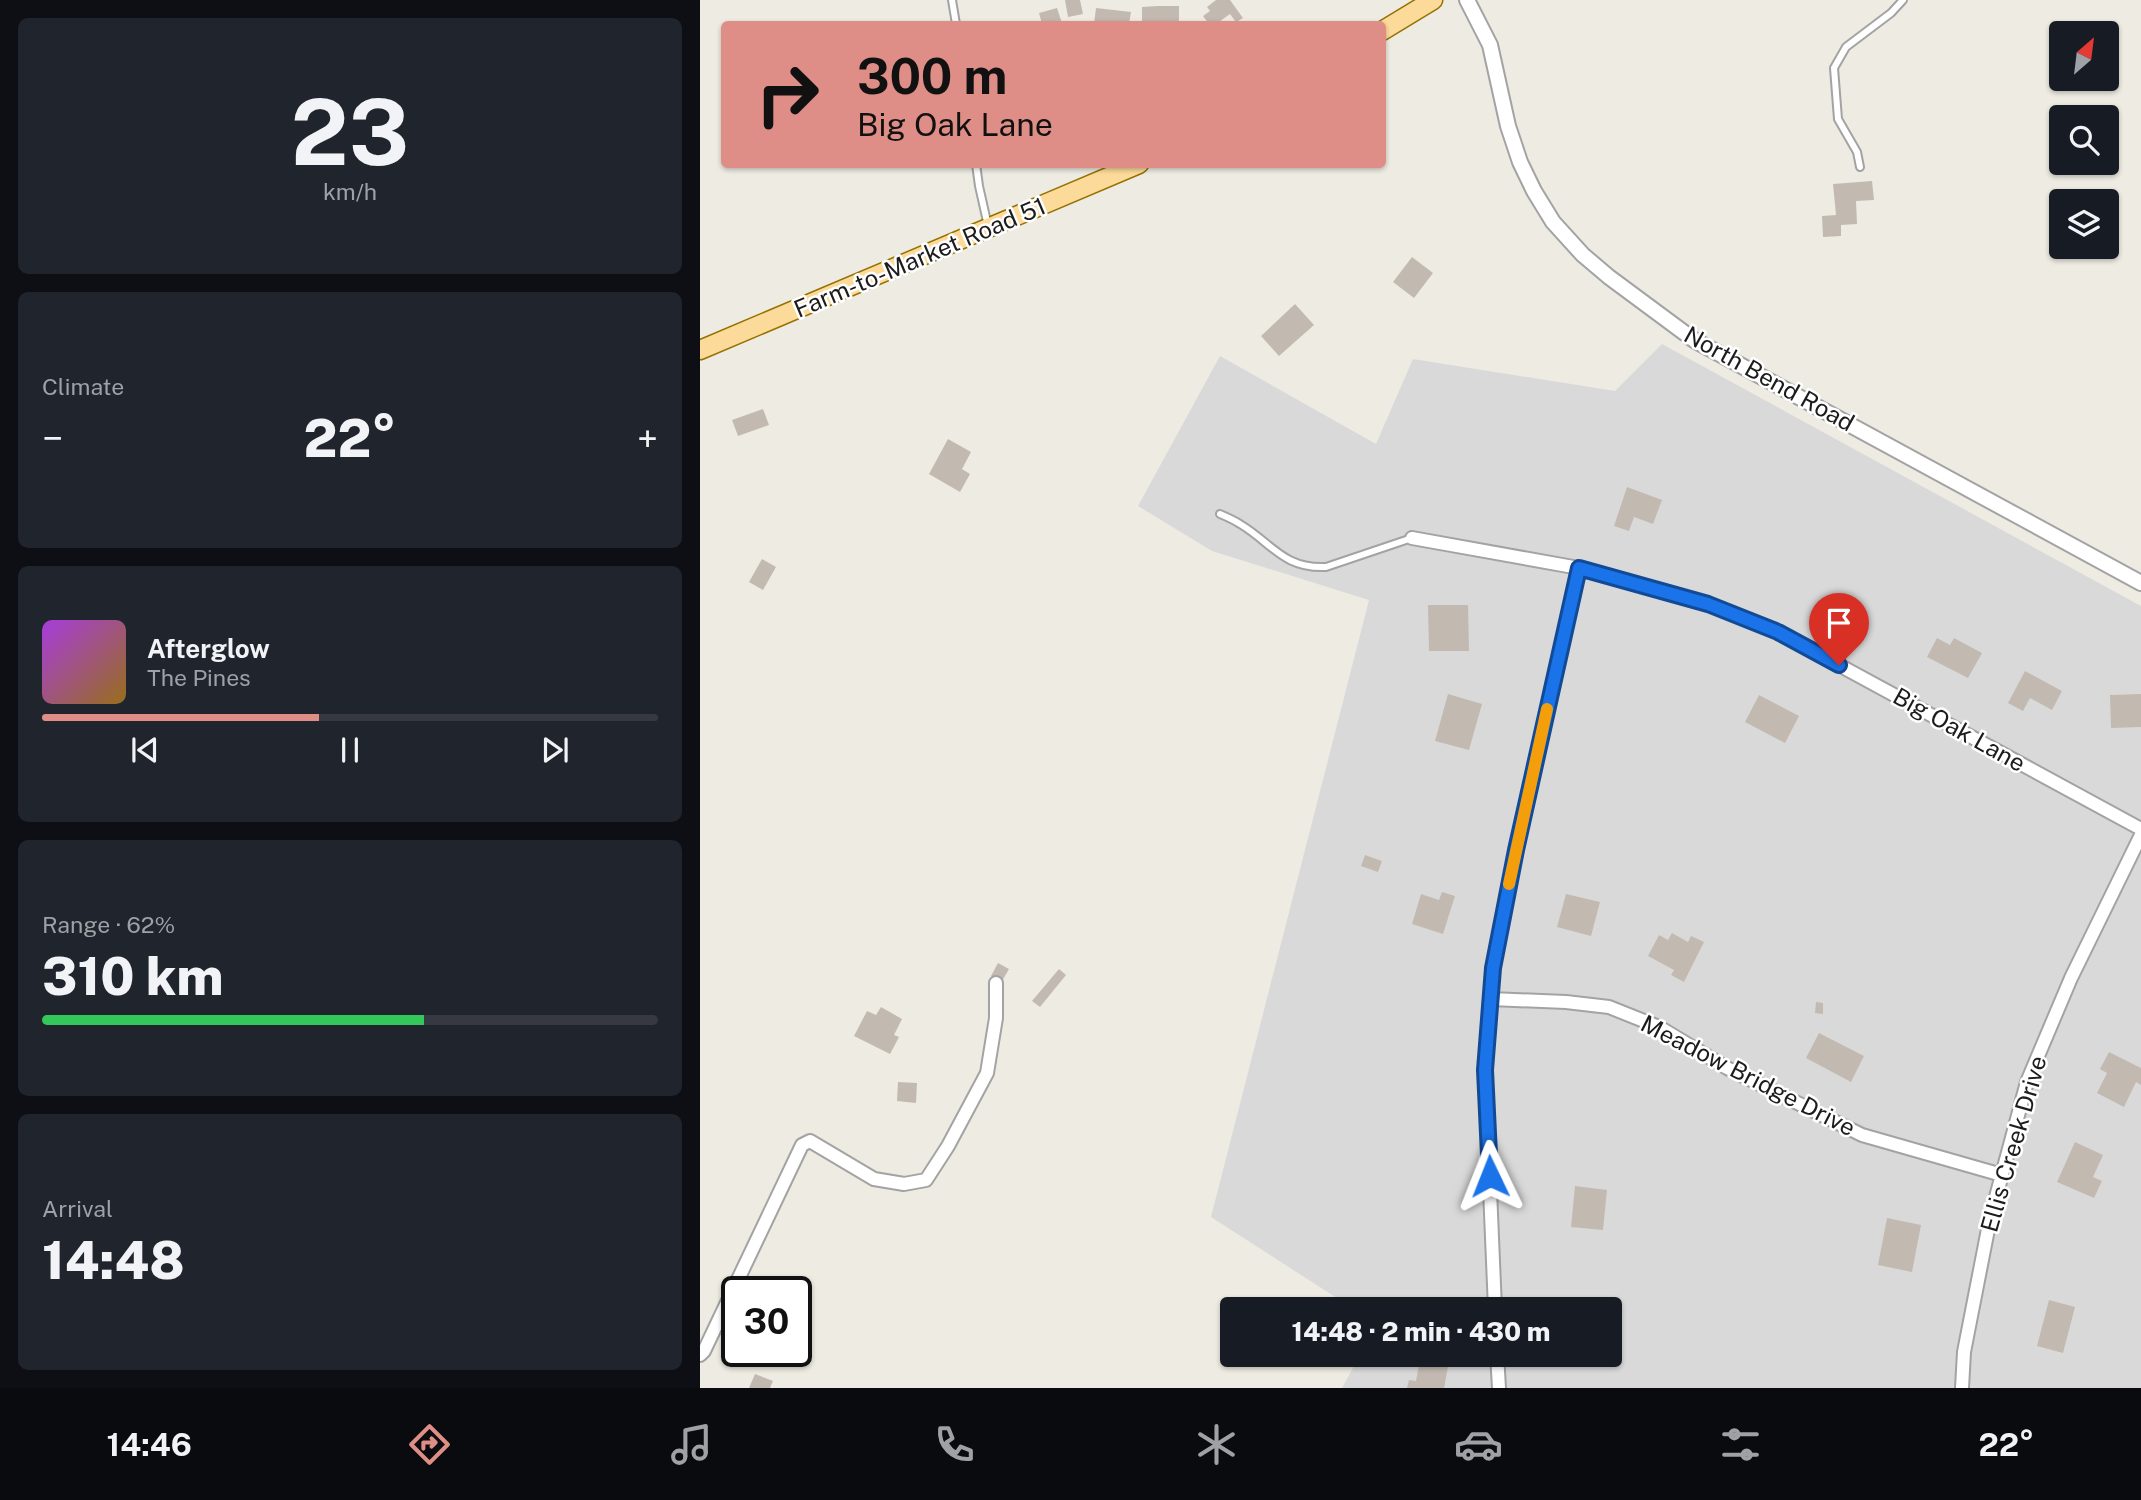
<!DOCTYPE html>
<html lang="en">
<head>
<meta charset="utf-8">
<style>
	:root { --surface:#171b24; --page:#20242c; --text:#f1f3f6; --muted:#9ea1a6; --line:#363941; --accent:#df8e87 }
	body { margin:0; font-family:"Public Sans",sans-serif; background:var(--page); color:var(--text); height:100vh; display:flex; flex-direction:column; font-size:26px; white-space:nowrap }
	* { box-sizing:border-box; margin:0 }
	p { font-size:23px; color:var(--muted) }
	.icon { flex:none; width:38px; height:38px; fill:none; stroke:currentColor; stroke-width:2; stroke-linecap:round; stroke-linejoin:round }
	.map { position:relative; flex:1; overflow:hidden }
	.side { display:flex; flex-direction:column; gap:18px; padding:18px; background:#0d0f14; width:700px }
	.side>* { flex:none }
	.guide { position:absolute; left:21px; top:21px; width:665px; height:147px; border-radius:7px; box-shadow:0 2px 5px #0004; background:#df8e87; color:#111; overflow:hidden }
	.needle { width:46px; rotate:28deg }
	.fabs { position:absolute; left:1349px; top:21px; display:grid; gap:14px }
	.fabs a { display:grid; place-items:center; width:70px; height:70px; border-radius:7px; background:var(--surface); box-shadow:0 2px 5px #0004; font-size:35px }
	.speed { position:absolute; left:21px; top:1276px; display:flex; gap:14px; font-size:35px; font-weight:700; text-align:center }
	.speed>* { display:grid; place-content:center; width:91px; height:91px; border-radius:50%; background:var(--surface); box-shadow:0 2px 5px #0004; line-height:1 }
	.speed .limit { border:4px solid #111; border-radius:10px; background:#fff; color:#111 }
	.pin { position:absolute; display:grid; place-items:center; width:60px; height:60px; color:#fff; margin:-72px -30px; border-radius:50% 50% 50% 0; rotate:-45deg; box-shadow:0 0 7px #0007 }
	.pin .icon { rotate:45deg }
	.me { position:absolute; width:77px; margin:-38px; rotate:358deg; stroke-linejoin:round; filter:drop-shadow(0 0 5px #0008) }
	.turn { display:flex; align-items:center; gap:24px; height:147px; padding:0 21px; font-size:32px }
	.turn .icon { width:91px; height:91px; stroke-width:2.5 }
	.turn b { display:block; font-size:49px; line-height:60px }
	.big { font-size:52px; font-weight:800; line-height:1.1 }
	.side .widget { flex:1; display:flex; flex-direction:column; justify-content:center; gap:10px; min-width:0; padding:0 24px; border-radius:10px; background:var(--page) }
	.side .dial { align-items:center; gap:0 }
	.dial b { font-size:91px; line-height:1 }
	.song { display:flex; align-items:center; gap:21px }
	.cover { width:84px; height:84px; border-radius:10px; background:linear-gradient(135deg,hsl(280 70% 55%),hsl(40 70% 35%)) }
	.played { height:7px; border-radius:4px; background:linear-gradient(90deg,var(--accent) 45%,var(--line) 45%) }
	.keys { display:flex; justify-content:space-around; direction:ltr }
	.heat { display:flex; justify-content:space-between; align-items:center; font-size:38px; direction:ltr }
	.charge { height:10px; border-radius:5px; background:linear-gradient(90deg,#34c759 62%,var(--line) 0) }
	.trip { position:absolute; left:520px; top:1297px; width:402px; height:70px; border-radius:7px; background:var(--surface); box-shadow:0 2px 5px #0004; font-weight:800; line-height:70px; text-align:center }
	.tabs { display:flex; height:112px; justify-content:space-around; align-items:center; background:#090b0e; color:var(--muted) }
	.tabs .icon { width:49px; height:49px }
	.tabs .on { color:var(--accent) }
	.tabs b { font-size:32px; color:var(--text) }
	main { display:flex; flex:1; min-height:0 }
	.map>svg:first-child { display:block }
	.residential { fill:#dad9d9 }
	.building { fill:#c2bab1 }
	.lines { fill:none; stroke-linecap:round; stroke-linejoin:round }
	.service-casing { stroke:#a3a3a3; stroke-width:10 }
	.minor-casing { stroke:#a3a3a3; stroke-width:16 }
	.tertiary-casing { stroke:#a3a3a3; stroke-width:18 }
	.primary-casing { stroke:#957100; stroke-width:21 }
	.service { stroke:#fff; stroke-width:6 }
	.minor { stroke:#fff; stroke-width:12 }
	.tertiary { stroke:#fff; stroke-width:14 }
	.primary { stroke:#fcda99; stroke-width:18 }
	.route-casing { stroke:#114b97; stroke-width:18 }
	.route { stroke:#1a73e8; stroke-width:12 }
	.slow { stroke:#f59e0b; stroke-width:12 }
	.labels { text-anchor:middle; stroke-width:5; stroke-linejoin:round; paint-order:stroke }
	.street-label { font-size:24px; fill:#1c1c1c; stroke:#fff }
</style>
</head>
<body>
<main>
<section class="side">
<div class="widget dial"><b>23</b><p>km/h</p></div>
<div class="widget"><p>Climate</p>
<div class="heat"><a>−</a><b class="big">22°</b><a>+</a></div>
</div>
<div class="widget">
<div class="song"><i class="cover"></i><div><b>Afterglow</b><p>The Pines</p></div></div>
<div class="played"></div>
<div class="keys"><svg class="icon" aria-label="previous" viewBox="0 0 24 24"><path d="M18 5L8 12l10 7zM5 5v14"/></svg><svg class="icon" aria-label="pause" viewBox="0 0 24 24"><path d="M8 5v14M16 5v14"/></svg><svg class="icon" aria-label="next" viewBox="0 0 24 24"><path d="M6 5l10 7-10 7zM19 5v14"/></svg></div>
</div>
<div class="widget"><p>Range · 62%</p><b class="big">310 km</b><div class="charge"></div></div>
<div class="widget"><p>Arrival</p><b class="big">14:48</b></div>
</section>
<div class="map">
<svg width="1441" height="1388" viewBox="0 0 1441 1388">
	<rect width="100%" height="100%" fill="#eeebe2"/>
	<!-- residential -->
	<path class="residential" d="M962,344L1441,606V1388H642L660,1355L910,1354V1309H654L511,1217L669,600L512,551L438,506L520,356L676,444L713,359L915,391Z"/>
	<!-- building -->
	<path class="building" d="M365,0H380L383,14L368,17Z
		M516,0H530L543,18L536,22L530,14L516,24H509L503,16L510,11L507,7Z
		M457,6H479V24H442V7Z
		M357,8L362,23L342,24L339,13Z
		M396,8L431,12L429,24H394Z
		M1172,181L1174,200L1156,201L1157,224L1141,225V236L1123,237L1122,216L1136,215L1133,184Z
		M712,257L733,273L714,298L693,282Z
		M595,304L614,325L579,356L561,336Z
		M63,409L69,425L38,436L32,420Z
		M248,439L271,452L262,469L270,474L260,492L229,474Z
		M927,487L962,500L953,524L934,517L929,531L914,526Z
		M62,559L76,567L63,590L49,582Z
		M728,605H768L769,651H729Z
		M1237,638L1250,645L1254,638L1282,653L1268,678L1227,657Z
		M1325,671L1362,691L1352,710L1330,698L1323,711L1308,703Z
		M748,694L782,704L769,750L735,741Z
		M1441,694V727L1411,728L1410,695Z
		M1059,695L1099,716L1085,743L1045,722Z
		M665,855L682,861L678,872L661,866Z
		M742,892L755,896L743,934L712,924L721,894L739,900Z
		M866,894L900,902L891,936L857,927Z
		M972,933L988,942L991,936L1004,942L984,982L971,975L974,970L948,956L959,935L968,940Z
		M298,963L309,969L302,981L291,976Z
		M359,969L366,975L340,1007L332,1001Z
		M1116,1002L1123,1003V1014L1115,1013Z
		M181,1007L202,1019L194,1035L199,1037L190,1054L154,1036L167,1011L176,1015Z
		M1119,1033L1164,1056L1151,1082L1106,1058Z
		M1409,1052L1441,1068V1085L1436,1082L1424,1107L1397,1093L1407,1073L1400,1069Z
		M198,1082L217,1083L216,1103L197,1101Z
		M1375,1142L1403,1155L1393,1177L1402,1181L1394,1198L1357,1182Z
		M875,1186L907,1190L903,1230L871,1227Z
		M1187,1218L1221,1225L1212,1272L1178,1265Z
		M1349,1300L1375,1307L1363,1353L1337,1346Z
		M721,1354L750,1356L744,1388H707L709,1380L716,1381Z
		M55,1374L73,1381L70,1388H49Z"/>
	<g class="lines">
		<!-- service casing -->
		<g class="service-casing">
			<path id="service" d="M252,0L256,24
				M276,164L279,186L288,226
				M1160,167L1157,152L1138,119L1134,68L1146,47L1191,13L1203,0
				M520,514C527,517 534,520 540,524C572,543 583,569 626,567L712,538"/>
		</g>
		<!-- minor casing -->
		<g class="minor-casing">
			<path id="minor" d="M712,538L879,568L1008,604L1078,632L1441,829
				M791,999L866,1002L909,1007L959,1027L1027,1068L1162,1135L1302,1175
				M795,1309L785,1070L793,968L816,850L879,568
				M797,1354L799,1388
				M0,1355L4,1351L102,1145L110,1141L174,1179L204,1184L226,1180L248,1146L287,1073L296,1018V983
				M1262,1388L1264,1352L1290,1219L1327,1082L1371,978L1441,835"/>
		</g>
		<!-- tertiary casing -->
		<g class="tertiary-casing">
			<path id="tertiary" d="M767,0L790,45L808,126L820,162L834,191L853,222L883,255L909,277L994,340L1441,583"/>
		</g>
		<!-- primary casing -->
		<g class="primary-casing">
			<path id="primary" d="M682,31L733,0
				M0,350L439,164"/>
		</g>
		<!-- service -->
		<use href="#service" class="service"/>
		<!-- minor -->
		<use href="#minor" class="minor"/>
		<!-- tertiary -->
		<use href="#tertiary" class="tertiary"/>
		<!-- primary -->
		<use href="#primary" class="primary"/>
	</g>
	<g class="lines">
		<!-- route casing -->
		<g class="route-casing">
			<path id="route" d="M790,1176L785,1070L793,968L816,850L879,568L1008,604L1078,632L1139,665"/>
		</g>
		<!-- route -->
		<use href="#route" class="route"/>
		<!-- slow -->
		<path class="slow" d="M809,884L847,709"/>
	</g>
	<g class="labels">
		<!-- street labels -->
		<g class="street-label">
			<text transform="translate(220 258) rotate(-23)" y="8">Farm-to-Market Road 51</text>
			<text transform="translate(1069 379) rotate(29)" y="8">North Bend Road</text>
			<text transform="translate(1259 730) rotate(29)" y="8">Big Oak Lane</text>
			<text transform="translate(1048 1076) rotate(27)" y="8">Meadow Bridge Drive</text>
			<text transform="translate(1314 1144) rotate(-74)" y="8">Ellis Creek Drive</text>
		</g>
	</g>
</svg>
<div class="fabs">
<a><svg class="needle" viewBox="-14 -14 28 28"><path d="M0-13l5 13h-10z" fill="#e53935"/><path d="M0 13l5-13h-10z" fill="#9ea1a6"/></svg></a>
<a><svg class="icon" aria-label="search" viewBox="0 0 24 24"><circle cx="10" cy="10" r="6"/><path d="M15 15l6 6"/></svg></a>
<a><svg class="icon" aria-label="layers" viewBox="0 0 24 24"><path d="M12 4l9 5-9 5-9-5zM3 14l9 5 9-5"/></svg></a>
</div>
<div class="speed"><div class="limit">30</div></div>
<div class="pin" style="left:1139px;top:665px;background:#d93025"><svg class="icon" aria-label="arrive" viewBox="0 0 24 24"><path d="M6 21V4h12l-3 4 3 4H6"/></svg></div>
<svg class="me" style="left:790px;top:1176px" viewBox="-20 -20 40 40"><path d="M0-17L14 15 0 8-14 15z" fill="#1a73e8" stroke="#fff" stroke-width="4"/></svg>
<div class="trip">14:48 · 2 min · 430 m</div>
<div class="guide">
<div class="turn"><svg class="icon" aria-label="right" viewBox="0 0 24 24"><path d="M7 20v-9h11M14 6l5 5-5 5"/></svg><div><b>300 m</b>Big Oak Lane</div></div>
</div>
</div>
</main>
<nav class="tabs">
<b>14:46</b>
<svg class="icon on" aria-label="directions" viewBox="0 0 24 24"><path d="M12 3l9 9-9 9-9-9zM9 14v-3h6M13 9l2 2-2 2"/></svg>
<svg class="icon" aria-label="music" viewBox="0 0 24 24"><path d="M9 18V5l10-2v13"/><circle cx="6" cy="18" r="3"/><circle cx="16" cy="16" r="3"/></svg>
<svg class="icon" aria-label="phone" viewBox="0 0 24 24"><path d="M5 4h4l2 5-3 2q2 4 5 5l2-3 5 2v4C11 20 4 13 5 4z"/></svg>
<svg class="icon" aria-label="climate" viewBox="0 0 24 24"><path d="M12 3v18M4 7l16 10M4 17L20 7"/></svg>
<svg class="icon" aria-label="car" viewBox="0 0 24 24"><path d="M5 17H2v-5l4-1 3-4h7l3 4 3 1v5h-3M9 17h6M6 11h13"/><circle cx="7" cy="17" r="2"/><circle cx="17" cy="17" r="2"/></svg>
<svg class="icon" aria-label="filters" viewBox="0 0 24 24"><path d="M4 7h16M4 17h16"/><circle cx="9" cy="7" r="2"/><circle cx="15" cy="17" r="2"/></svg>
<b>22°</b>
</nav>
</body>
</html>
